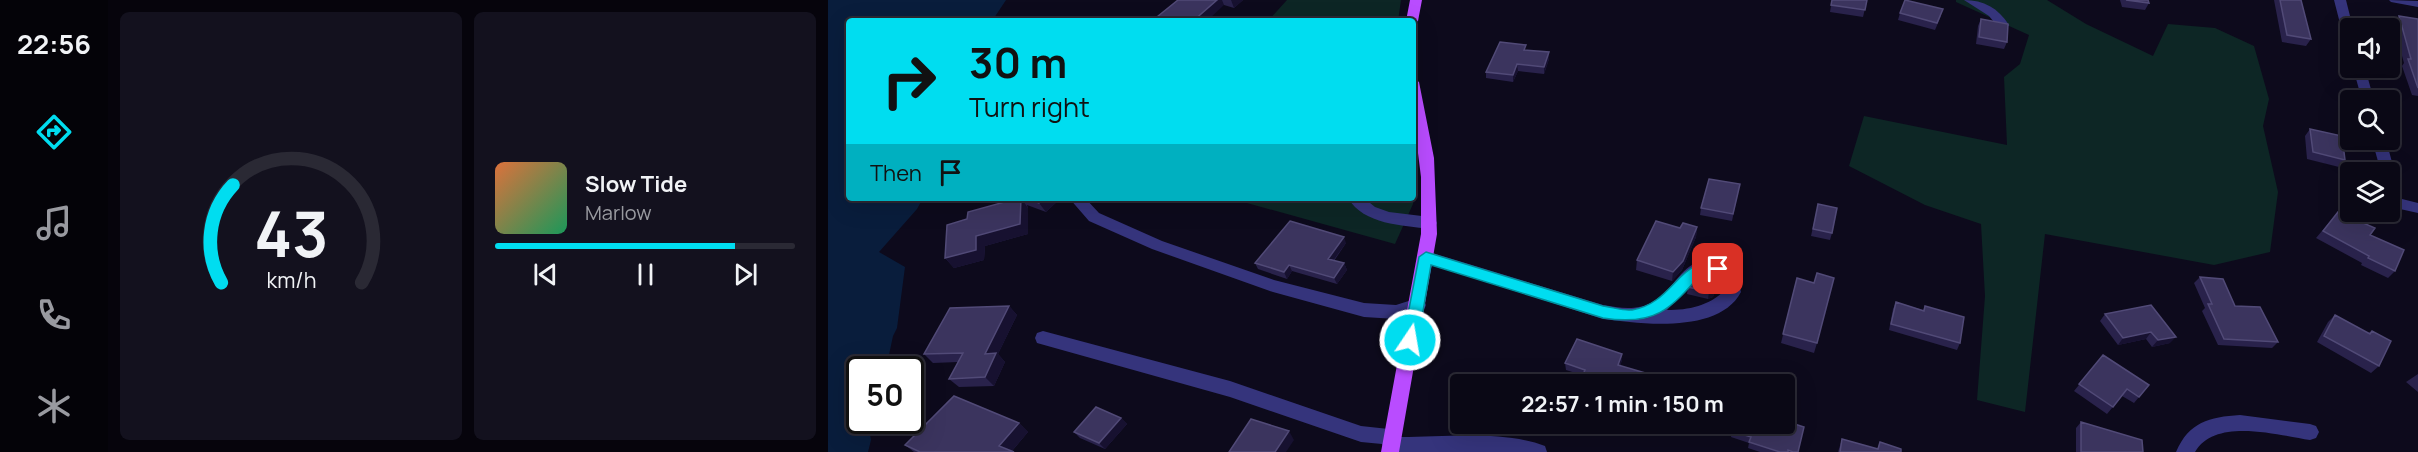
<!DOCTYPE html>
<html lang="en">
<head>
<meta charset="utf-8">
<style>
	:root { --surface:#0a0815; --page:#13111e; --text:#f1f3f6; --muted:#999aa0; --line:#2a2934; --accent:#00ddf0 }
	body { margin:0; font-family:Manrope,sans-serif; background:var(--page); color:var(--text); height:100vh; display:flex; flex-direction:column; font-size:22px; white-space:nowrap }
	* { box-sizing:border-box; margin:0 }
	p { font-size:20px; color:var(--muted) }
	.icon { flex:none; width:33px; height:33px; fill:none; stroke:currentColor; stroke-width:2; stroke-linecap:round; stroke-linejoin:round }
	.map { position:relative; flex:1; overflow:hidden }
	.panel { display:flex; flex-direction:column; gap:12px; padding:12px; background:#06040c; width:720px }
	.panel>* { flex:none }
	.banner { position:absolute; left:18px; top:18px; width:570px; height:183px; border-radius:6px; box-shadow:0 6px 24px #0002,0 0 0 2px var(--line); background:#00ddf0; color:#111; overflow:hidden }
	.fabs { position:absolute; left:1512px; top:18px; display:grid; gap:12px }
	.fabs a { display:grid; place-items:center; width:60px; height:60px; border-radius:6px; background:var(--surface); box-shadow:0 6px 24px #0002,0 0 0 2px var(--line); font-size:30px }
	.speed { position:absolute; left:18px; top:356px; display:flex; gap:12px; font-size:30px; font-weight:700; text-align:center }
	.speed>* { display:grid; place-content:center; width:78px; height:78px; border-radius:50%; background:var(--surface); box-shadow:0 6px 24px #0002,0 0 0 2px var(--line); line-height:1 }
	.speed .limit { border:3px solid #111; border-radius:9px; background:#fff; color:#111 }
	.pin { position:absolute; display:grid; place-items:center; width:51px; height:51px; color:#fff; margin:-26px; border-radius:12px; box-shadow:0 3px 9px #0006 }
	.me { position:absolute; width:66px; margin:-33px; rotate:12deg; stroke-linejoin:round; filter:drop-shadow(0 0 4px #0008) }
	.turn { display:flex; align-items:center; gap:21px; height:126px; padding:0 24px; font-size:27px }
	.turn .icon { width:78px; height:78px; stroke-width:2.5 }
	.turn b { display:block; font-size:42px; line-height:51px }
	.then { display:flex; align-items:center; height:57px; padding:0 24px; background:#0003; gap:12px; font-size:22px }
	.panel .card { flex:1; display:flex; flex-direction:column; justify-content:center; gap:9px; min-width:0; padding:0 21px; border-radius:9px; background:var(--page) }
	.panel .dial { align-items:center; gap:0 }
	.dial svg { height:156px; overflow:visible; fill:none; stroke:var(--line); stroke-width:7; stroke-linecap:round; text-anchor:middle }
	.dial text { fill:var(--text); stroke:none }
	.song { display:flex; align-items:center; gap:18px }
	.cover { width:72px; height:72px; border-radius:9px; background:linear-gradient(135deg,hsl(20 70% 55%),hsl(150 70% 35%)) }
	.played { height:6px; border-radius:3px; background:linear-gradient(90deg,var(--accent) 80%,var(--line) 80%) }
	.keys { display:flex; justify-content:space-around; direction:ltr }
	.panel .tiles { flex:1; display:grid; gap:12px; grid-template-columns:repeat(2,1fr) }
	.trip { position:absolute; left:622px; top:374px; width:345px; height:60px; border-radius:6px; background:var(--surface); box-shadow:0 6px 24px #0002,0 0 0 2px var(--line); font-weight:700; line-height:60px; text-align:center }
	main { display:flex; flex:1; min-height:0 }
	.tab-bar { display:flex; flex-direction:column; width:108px; justify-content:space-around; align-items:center; background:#040308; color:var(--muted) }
	.tab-bar .icon { width:42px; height:42px }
	.tab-bar .active { color:var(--accent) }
	.tab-bar b { font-size:27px; color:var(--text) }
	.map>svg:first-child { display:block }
	.green { fill:#0d2625 }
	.water { fill:#091d3c }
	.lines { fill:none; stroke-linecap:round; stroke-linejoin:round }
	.minor { fill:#35347c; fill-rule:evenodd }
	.major { fill:#b94cff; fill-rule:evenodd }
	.wall { fill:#29224b }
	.shaded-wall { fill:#171130 }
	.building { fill:#3b345e; stroke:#514a77; stroke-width:1.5 }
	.route { fill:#00ddf0; stroke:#00909c; stroke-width:1.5 }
</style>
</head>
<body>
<main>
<nav class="tab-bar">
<b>22:56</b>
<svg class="icon active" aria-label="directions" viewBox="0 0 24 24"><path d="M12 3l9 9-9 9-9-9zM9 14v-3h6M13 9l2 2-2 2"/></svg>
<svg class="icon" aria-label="music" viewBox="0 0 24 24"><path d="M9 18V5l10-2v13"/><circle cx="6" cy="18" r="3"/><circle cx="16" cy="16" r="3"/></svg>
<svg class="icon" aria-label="phone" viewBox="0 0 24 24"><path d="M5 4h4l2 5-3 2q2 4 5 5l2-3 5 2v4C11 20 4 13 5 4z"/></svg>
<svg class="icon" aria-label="climate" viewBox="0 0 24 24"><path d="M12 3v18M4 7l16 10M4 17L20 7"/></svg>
</nav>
<section class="panel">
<div class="tiles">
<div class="card dial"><svg viewBox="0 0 100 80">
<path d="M14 69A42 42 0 1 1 86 69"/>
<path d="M14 69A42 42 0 0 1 20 19" stroke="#00ddf0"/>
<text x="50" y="56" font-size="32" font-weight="700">43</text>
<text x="50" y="72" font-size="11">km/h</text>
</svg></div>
<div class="card">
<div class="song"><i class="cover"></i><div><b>Slow Tide</b><p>Marlow</p></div></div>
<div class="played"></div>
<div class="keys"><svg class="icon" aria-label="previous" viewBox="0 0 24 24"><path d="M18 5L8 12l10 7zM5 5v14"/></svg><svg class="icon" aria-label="pause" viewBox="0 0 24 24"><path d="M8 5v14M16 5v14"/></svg><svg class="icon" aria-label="next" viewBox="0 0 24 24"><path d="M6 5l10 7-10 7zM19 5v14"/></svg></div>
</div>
</div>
</section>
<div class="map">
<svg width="1590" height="452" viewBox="0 0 1590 452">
	<rect width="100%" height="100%" fill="#0d0a1c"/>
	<!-- green -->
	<path class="green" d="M459,0H573L570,21H440Z
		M1128,0H1219L1258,24L1325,56L1340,24L1387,28L1426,46L1441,99L1435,126L1450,192L1442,252L1386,265L1217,234L1197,412L1149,400L1157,296L1153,224L1097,205L1021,166L1036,116L1179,145L1176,77L1192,64L1201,35L1128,2Z
		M401,198H585V204L567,244Z"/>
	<!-- water -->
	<path class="water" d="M0,0H178L164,21H21V198H95L89,209L51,252L77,267L69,328L65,336L58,369H32V420H39L43,440L40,452H0Z"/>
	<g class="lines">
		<!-- minor -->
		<path class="minor" d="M1136,0C1156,0 1170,8 1181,25L1179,28H1171L1161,16Z
			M1506,0H1518L1525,28H1522V43L1516,39Z
			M1561,0L1590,1V7L1563,2Z
			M1525,68H1537L1546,100H1534Z
			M1544,140H1558L1574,199L1590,203V213L1563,207L1562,172H1553Z
			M241,198H257L271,213L334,241L446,280L536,303L568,305L590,298L596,300L598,305L596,310L568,319L536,317L445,292L324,249L261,221Z
			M520,198H536L547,207L561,212L602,217L607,219L609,223L607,227L602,229C574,225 536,225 520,198Z
			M598,251L775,305C792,308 808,311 825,302C850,289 855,251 892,264C905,269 910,279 913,292C891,334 813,324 775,319L593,261L590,257L593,253ZM876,273L890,278L897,290C881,306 861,310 839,310L864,283Z
			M215,331L402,381L533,426L570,430L573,437C616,437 676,430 717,446L719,452H559L557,451L554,444L533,442L402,397L209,343L207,338L209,333Z
			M1412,415L1482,424L1488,426L1491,432L1488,438L1482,440C1449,435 1387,417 1367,452H1348C1361,422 1381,417 1412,415Z"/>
		<!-- major -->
		<path class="major" d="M582,0H594L590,21L585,24V21H578Z
			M585,78L591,82L606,158L609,234L571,452H553L593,234V177L585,113Z"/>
	</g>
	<!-- wall -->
	<path class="wall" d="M350,0H415L406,8L396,5Z
		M1004,0H1039L1035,17L1002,12Z
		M1292,0H1320L1321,3L1317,10L1294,7Z
		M1446,0H1473L1483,39L1478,46L1454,42Z
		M1072,13L1113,16L1107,30L1070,20Z
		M1571,16L1590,19V96L1584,95L1574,66L1576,63L1565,23Z
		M1153,19L1179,42L1176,49L1148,44L1150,26Z
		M698,50L721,59L716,74L690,71L685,82L658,78V72Z
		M1482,129L1517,160L1511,167L1479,159L1477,136Z
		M912,184L904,221L872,215L873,208Z
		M176,198H233L218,212L199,205L200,208V234L157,246L156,260L126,268L117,258L139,219L183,200Z
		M990,204L1004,233L1002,240L983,236Z
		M1510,212L1542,235L1567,271L1560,278L1533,265L1534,263L1488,238Z
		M869,227L868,237L854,270L844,281L808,270L809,260L852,228Z
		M518,243L506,261L516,263L519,270L509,284L464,271L459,279L430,269L427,263Z
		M1372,277L1407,306L1450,342L1444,348L1390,345L1374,311L1377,308L1366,283Z
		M969,278L989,343L986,353L953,343Z
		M890,282L885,297L880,299L859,294L860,287Z
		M1068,302L1095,310L1097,306L1132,343L1129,350L1061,330L1065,309Z
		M1323,305L1342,343L1324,347L1318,339L1290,345L1272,321L1277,314Z
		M181,306L189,315L170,354L177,362L166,386L131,387L121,379L130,362L105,363L96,354Z
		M1507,315L1540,333L1544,331L1551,366L1543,373L1489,342L1500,322Z
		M1275,355L1311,397L1306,403L1294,396L1279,414L1246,391Z
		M794,360L792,366L855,384H753V379L754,375L738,370L737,363Z
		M1590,374V392L1578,382Z
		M293,418L299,424L277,449L252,438L246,432Z
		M1253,422L1315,452H1248V428Z
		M191,423L200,432L184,451L186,452H86L77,445Z
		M904,431L970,452H932L920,448L921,443L903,437Z
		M1014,439L1049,449L1052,442L1073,452H1010Z"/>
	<!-- shaded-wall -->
	<path class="shaded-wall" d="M389,0H394L396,5L379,21H365Z
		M403,0H415L406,8Z
		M721,52V59L716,74V67Z
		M689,64L690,71L685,82V75Z
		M193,198L200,208V234L157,246L156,260L126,268L117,258Z
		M216,198H233L218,212L211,203Z
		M869,227L868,237L854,270L844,281L845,272Z
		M516,237L518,243L502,265L500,259Z
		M516,263L519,270L509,284L506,278Z
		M461,265L464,271L459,279L456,272Z
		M891,275L890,282L885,297L880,299L881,292Z
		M181,306L189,315L170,354L177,362L166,386L157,377V354Z
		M1323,332L1318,339L1290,345L1295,338Z
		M1348,337L1342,343L1324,347L1330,340Z
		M794,354V360L790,372V365Z
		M293,418L299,424L277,449L271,443Z
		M191,423L200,432L183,452L171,446Z
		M461,431L466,440L458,452H447Z"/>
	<!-- building -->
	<path class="building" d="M350,0H389L365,21H324Z
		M1004,0H1039L1037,10L1003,5Z
		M1077,0L1115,9L1109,23L1072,13Z
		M1298,0H1320L1321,3Z
		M1452,0H1473L1483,39L1459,35Z
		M1571,16L1590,19V88L1580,59H1583Z
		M1153,19L1180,24L1179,42L1151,37Z
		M672,42L698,45L696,50L721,52L716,67L689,64L685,75L658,72Z
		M1482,129L1514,136L1517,160L1485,152Z
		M881,179L912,184L905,214L873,208Z
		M191,198H193L192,224L148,236V250L117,258L119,225L139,219L140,212Z
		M197,198H216L211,203Z
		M990,204L1009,208L1004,233L985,229Z
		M1510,212L1547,228L1542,235L1576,250L1567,271L1540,258L1541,256L1495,231Z
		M462,221L516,237L500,259L516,263L506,278L461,265L456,272L427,263Z
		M828,221L852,228L855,223L869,227L855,261L845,272L809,260Z
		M876,269L891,275L886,290L881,292L860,287Z
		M989,273L1006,278L989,343L955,334L969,278L986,283Z
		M1372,277L1395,279L1407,306L1432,307L1450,342L1396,339L1380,304H1384Z
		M1068,302L1096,311L1097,306L1136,317L1132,343L1063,324Z
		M1323,305L1348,337L1330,340L1323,332L1295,338L1277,314Z
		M181,306L157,354L168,353L157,377L121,379L135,353L96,354L122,308Z
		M1507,315L1542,334L1544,331L1563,341L1551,366L1496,336Z
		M749,339L794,354L790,365L855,384H768L753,379L757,370L737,363Z
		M1275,355L1321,385L1311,397L1299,389L1285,407L1251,384Z
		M126,396L191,423L171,446L186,452H92L77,445Z
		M268,407L293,418L271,443L246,432Z
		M423,419L461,431L447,452H401Z
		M957,421L976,427L970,452H965L960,450V452H952L921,442L923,437L904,431L907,423H957Z
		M1253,422L1314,440L1315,452H1253Z
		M1014,439L1050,449L1052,442L1073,449V452H1012Z"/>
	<!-- route -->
	<path class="route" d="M598,252L775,306C784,307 795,311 804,310C848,303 852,251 895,265L898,269L895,273H874C842,310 827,326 775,318L603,265L590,340L588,345L582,347L577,345L575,340L591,257Z"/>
</svg>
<div class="fabs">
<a><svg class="icon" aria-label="sound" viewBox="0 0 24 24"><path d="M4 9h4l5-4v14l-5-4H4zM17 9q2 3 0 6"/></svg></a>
<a><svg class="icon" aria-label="search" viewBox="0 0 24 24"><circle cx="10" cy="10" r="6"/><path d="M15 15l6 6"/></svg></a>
<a><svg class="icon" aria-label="layers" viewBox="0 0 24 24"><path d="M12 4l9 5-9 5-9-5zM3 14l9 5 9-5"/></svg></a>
</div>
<div class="speed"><div class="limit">50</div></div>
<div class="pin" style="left:890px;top:269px;background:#d93025"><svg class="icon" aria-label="arrive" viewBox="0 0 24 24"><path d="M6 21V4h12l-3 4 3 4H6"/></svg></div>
<svg class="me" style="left:582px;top:340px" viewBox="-20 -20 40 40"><circle r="17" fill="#00ddf0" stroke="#fff" stroke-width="3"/><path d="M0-11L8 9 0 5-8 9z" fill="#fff"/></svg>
<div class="trip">22:57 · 1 min · 150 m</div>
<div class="banner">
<div class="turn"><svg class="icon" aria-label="right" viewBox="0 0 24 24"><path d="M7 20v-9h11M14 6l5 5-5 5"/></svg><div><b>30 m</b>Turn right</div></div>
<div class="then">Then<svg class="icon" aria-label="arrive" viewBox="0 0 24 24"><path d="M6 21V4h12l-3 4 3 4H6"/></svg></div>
</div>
</div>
</main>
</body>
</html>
